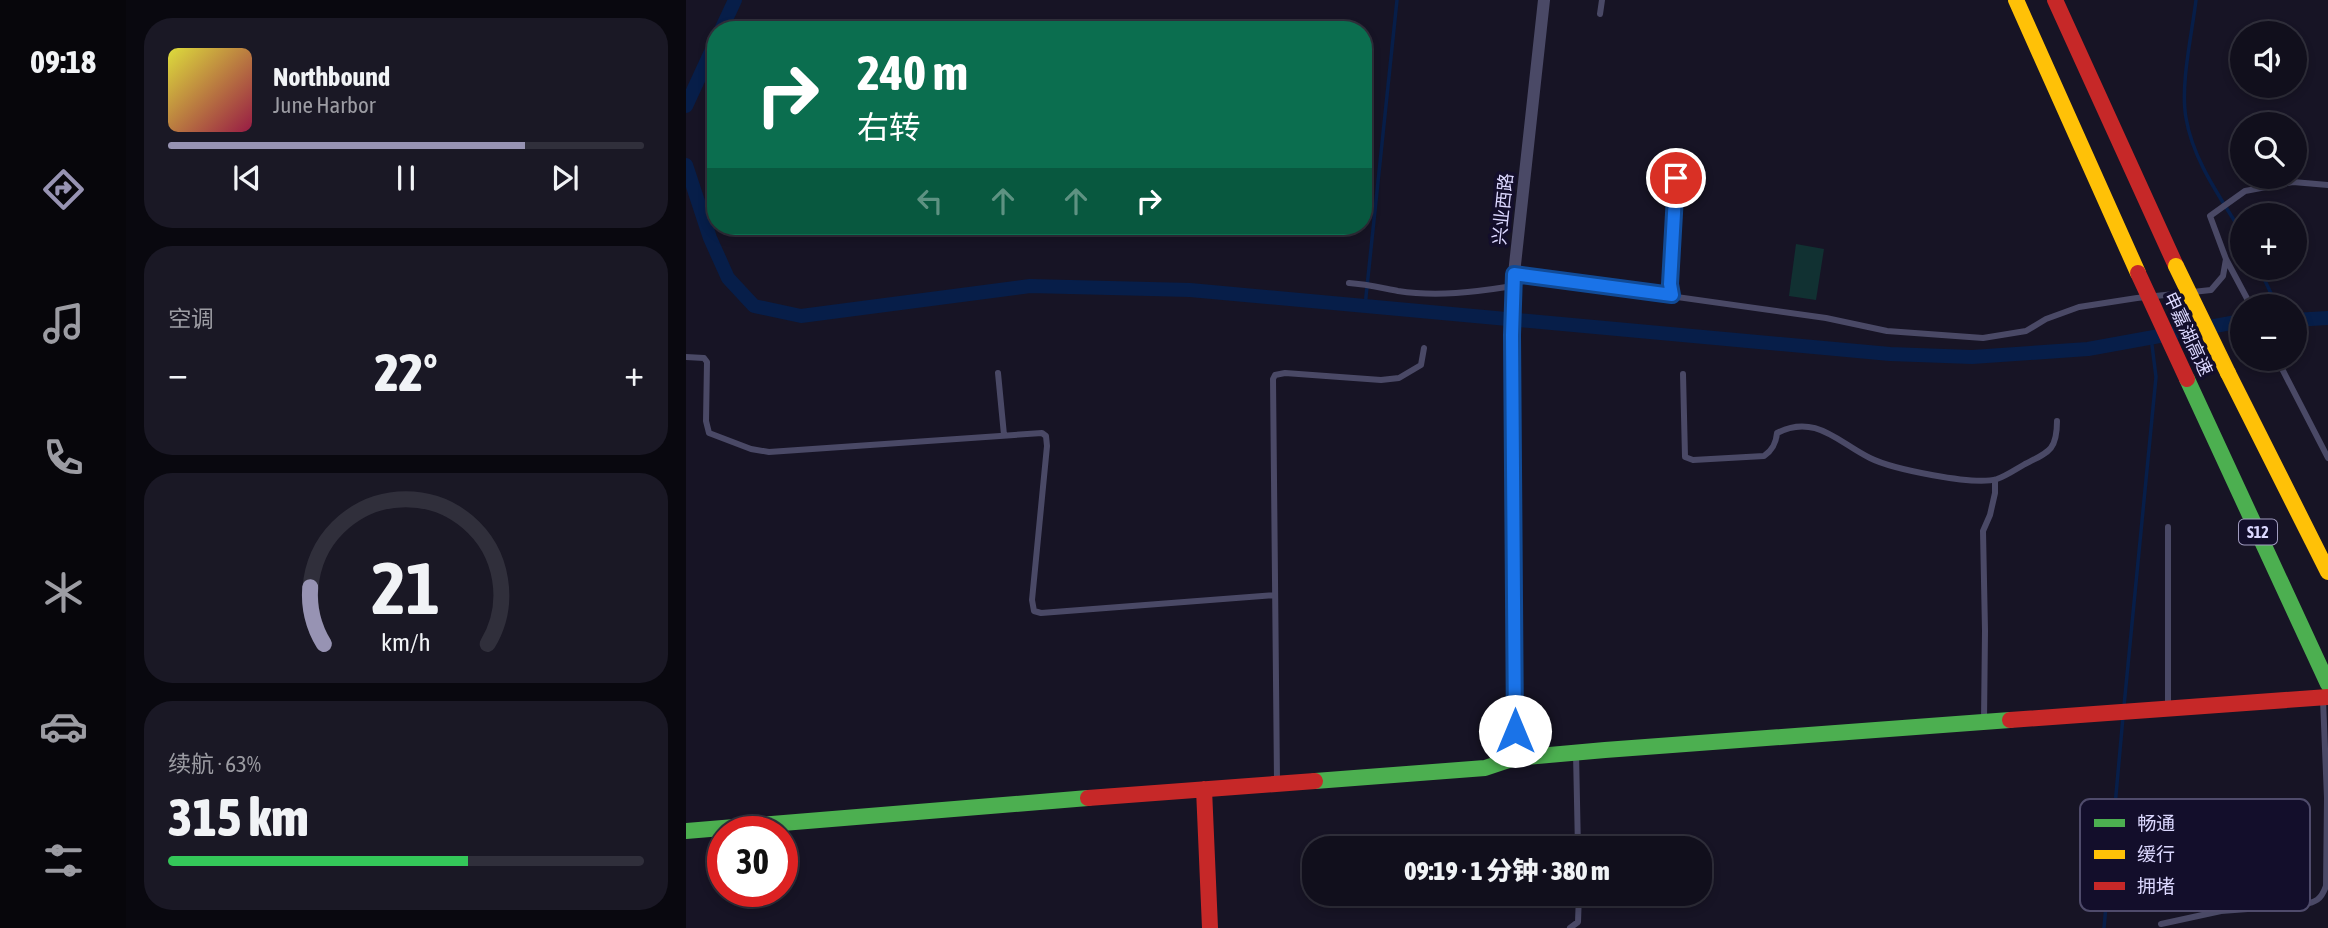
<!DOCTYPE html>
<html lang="zh">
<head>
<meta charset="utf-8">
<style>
	:root { --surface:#110f1c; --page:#1a1825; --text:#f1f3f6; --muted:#9c9ca3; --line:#302f3b; --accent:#9793b3 }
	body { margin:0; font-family:"Asap Condensed","Noto Sans SC",sans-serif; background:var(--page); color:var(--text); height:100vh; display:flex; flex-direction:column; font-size:26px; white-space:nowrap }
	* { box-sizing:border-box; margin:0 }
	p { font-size:23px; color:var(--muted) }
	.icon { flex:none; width:38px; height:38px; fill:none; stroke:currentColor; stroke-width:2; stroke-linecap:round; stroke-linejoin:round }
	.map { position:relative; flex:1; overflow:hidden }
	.details { display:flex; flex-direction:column; gap:18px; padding:18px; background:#09080f; width:560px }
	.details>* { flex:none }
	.banner { position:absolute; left:21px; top:21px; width:665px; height:214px; border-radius:28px; box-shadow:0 4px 10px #0003,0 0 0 2px var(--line); background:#0b6e4f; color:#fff; overflow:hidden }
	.tools { position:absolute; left:1544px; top:21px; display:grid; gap:14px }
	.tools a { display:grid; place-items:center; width:77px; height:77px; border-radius:50%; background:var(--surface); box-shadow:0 4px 10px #0003,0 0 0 2px var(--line); font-size:35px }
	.speed { position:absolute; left:21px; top:816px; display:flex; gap:14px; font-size:35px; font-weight:700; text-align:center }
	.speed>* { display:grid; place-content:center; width:91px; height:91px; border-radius:50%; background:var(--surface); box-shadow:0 4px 10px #0003,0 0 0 2px var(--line); line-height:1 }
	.speed .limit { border:10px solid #d22; background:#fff; color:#111 }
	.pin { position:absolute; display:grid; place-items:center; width:60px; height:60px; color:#fff; margin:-30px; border:4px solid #fff; border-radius:50%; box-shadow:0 2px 7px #0007 }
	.me { position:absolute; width:77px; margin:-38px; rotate:0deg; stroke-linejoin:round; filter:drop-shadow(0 0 5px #0008) }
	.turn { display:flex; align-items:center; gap:24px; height:147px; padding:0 35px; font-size:32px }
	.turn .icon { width:91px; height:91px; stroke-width:2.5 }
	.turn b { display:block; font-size:49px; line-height:60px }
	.lanes { display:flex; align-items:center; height:66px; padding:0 35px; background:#0003; justify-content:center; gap:35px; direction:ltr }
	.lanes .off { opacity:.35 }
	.big { font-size:52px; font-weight:800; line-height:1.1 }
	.details .card { flex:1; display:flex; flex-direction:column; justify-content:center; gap:10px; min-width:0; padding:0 24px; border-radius:28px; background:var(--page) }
	.details .dial { align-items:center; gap:0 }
	.dial svg { height:182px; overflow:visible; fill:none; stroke:var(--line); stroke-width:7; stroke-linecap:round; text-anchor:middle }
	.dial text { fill:var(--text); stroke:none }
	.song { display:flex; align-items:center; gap:21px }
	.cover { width:84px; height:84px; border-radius:10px; background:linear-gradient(135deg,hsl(60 70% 55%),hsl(340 70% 35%)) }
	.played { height:7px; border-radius:4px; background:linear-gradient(90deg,var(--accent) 75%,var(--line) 75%) }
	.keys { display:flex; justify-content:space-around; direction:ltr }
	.heat { display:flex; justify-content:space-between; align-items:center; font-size:38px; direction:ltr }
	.charge { height:10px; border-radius:5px; background:linear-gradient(90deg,#34c759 63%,var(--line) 0) }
	.trip { position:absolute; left:616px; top:836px; width:410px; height:70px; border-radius:28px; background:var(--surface); box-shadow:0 4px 10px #0003,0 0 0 2px var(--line); font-weight:800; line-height:70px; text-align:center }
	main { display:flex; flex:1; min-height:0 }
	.tab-bar { display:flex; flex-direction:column; width:126px; justify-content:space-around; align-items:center; background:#07060b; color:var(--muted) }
	.tab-bar .icon { width:49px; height:49px }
	.tab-bar .on { color:var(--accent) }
	.tab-bar b { font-size:32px; color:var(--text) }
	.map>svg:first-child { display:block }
	.green { fill:#113132 }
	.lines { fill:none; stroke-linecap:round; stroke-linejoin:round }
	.stream { stroke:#071e49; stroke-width:3.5 }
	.canal { stroke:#071e49; stroke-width:14 }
	.lane { stroke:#4a4966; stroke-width:6 }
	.street { stroke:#4a4966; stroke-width:12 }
	.fast { stroke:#4caf50; stroke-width:16 }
	.slow { stroke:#ffc107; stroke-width:16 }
	.jam { stroke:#c62828; stroke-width:16 }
	.slow-bridge { stroke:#ffc107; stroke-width:16 }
	.jam-bridge { stroke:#c62828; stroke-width:16 }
	.route-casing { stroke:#114b97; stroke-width:18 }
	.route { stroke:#1a73e8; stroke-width:12 }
	.labels { text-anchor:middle; stroke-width:7; stroke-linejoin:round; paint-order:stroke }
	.shield { fill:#130e2b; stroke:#a09bbf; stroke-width:2 }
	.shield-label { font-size:16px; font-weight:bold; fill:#dcd8ff }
	.street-label { font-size:18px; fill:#dcd8ff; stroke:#130e2b }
	.key { fill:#130e2b; stroke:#4f4b6b; stroke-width:2 }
	.key-label { font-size:19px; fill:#dcd8ff }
</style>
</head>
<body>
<main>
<nav class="tab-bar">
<b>09:18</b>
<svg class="icon on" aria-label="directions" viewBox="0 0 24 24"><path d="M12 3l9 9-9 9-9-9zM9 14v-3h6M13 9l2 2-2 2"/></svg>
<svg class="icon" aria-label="music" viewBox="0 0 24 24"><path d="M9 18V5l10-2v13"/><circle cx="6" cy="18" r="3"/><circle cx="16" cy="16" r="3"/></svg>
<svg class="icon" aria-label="phone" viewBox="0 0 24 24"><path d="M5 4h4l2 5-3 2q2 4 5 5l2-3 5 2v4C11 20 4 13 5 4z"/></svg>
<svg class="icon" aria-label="climate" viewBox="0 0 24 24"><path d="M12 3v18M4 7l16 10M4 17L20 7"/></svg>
<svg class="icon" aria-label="car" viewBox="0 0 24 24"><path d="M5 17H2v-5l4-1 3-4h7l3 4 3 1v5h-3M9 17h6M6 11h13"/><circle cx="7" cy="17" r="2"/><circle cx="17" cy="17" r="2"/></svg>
<svg class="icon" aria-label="filters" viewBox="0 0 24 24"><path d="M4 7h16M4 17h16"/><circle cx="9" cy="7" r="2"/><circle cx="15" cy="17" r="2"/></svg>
</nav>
<section class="details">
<div class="card">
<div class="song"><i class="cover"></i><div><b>Northbound</b><p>June Harbor</p></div></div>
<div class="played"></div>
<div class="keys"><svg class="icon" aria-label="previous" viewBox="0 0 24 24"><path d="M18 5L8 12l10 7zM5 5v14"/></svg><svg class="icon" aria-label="pause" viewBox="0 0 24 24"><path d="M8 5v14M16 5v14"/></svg><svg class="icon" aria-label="next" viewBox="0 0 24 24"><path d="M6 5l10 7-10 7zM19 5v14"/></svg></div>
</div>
<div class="card"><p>空调</p>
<div class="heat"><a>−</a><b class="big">22°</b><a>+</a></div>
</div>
<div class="card dial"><svg viewBox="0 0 100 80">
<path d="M14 69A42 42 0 1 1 86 69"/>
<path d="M14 69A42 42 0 0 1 8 44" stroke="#9793b3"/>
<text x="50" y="56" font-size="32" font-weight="700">21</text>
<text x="50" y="72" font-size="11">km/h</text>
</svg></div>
<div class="card"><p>续航 · 63%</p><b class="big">315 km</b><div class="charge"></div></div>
</section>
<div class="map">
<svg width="1642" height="928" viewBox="0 0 1642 928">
	<rect width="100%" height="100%" fill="#171425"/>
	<!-- green -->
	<path class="green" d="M1110,244L1138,249L1130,300L1103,296Z"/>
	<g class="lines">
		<!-- stream -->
		<path class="stream" d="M1510,0C1506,34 1494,85 1500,118C1507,160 1534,197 1556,233
			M1573,268L1591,306
			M679,306L711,0
			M1438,706L1470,377L1465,337
			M1418,928L1437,717"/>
		<!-- canal -->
		<path class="canal" d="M35,30L49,0
			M0,106L30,41
			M0,165L24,238L42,278L68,306L115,316L344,286L504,290L1204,354L1286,357L1402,349L1556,321
			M1608,320L1642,318"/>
		<!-- lane -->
		<path class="lane" d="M914,14L916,0
			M828,274L1140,318L1201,331L1297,338L1340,331L1360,319L1393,307L1451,298L1525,290L1537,276L1540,259
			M663,283C680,284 696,288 712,291C751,297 789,292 827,286
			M986,295L984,284L991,152
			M1565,306L1540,259L1524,216L1559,191L1607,182L1642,185
			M0,357L18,358L21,362L20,421L23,433L65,449L83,452L356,433L360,436L361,446L346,600L348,611L355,613L589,595
			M1591,359L1642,458
			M312,373L318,435
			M997,374L999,457L1007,460L1078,456C1087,450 1090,443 1091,433C1129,413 1153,443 1184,458C1206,469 1288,486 1311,479C1320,476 1330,469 1339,464C1363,452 1371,450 1371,421
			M1482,708V527
			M1298,721L1299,631L1297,531L1304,515L1309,493V480
			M890,753L892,849
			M591,781L587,379L589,375L599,373L695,380L713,378L735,365L738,348
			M1475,924L1535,911L1616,905C1630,902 1635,900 1640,886L1641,798L1637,699
			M884,928L892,922L893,894"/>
		<!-- street -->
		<path class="street" d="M829,758L826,292L858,0"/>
		<!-- fast -->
		<path class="fast" d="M1501,379L1642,684
			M629,781L799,768L829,758L919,750L1324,720
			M0,831L402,798"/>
		<!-- slow -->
		<path class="slow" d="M1330,0L1452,273
			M1542,373L1642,572"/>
		<!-- jam -->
		<path class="jam" d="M1369,0L1490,266
			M1324,720L1642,697
			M518,789L524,928
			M402,798L629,781"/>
		<!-- slow-bridge -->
		<path class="slow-bridge" d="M1490,266L1542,373"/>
		<!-- jam-bridge -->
		<path class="jam-bridge" d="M1452,273L1501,379"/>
	</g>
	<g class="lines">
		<!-- route casing -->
		<g class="route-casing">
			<path id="route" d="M829,731L826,335L828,274L986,295L984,284L990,178"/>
		</g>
		<!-- route -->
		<use href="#route" class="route"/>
	</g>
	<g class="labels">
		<!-- shield labels -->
		<rect class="shield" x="1553" y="519.5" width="38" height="25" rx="5"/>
		<g class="shield-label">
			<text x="1572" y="538">S12</text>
		</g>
		<!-- street labels -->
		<g class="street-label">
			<text transform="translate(817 209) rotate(-84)" y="6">兴业西路</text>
			<text transform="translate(1502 334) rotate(65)" y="6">申嘉湖高速</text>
		</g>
	</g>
	<!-- legend -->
	<rect x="1394" y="799" width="230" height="112" rx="10" class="key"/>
	<rect x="1408" y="819" width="31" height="8" fill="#4caf50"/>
	<rect x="1408" y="850" width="31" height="9" fill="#ffc107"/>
	<rect x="1408" y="882" width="31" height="8" fill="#c62828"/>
	<g class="key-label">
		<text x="1451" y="830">畅通</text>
		<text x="1451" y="861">缓行</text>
		<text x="1451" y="893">拥堵</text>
	</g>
</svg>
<div class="tools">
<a><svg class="icon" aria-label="sound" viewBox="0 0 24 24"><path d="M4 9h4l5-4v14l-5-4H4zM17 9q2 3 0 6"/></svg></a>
<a><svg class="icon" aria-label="search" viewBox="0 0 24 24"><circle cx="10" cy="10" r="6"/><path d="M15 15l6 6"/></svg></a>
<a>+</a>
<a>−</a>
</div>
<div class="speed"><div class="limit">30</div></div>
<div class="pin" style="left:990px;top:178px;background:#d93025"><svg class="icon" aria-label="arrive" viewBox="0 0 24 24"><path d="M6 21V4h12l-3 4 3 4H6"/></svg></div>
<svg class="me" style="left:829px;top:731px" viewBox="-20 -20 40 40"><circle r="19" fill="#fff"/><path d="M0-13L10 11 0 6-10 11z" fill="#1a73e8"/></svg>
<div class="trip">09:19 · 1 分钟 · 380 m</div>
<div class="banner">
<div class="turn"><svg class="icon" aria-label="right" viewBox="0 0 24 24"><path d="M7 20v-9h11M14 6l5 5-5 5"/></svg><div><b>240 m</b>右转</div></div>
<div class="lanes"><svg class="icon off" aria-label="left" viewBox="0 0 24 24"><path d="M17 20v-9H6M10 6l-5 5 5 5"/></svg><svg class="icon off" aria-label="ahead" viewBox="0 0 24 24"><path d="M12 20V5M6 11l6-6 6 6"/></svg><svg class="icon off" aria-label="ahead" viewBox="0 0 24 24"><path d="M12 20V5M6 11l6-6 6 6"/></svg><svg class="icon" aria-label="right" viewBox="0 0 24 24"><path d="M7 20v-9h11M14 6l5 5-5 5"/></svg></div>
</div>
</div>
</main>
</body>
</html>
